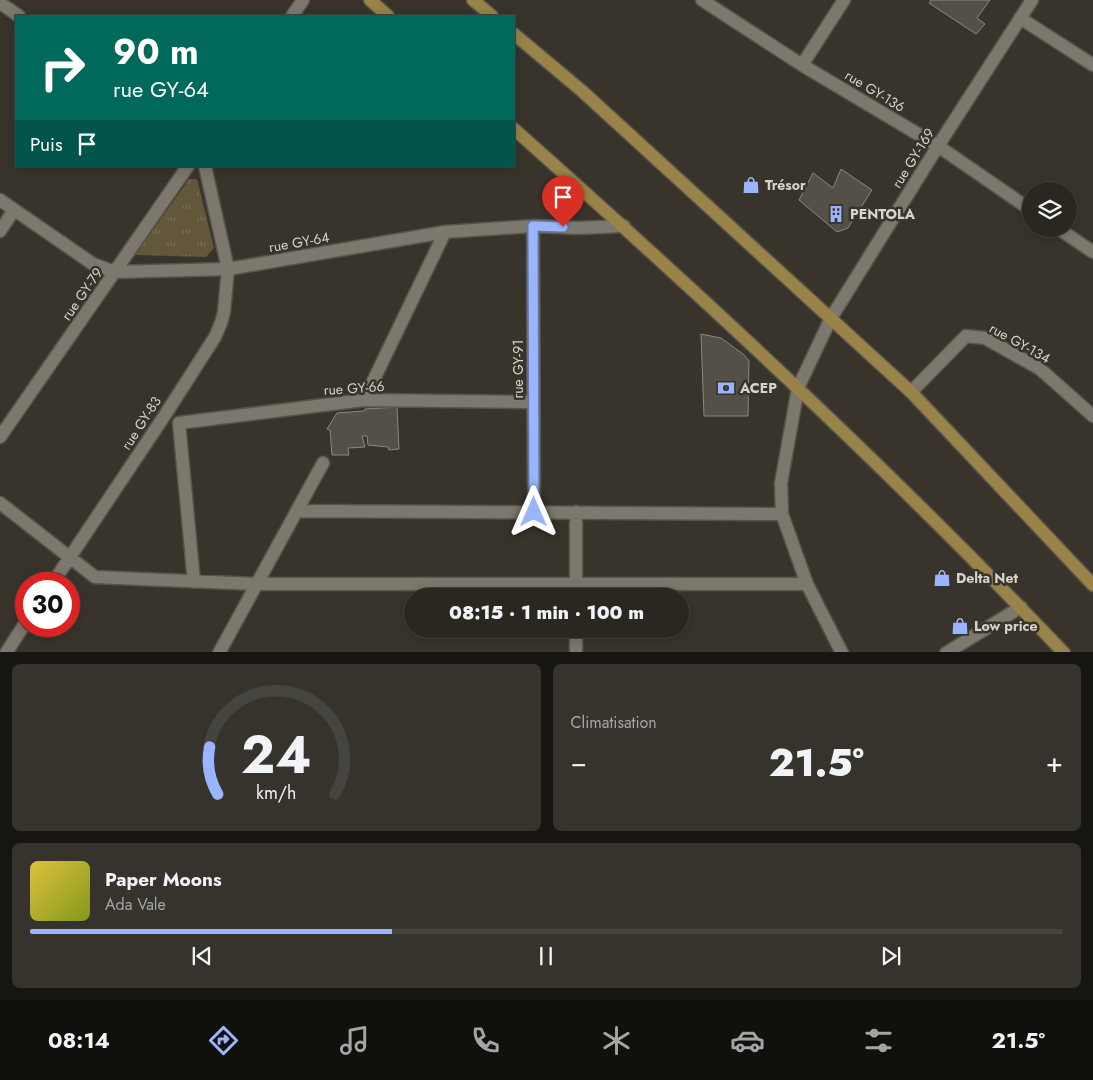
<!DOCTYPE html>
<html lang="fr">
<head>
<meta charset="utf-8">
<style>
	:root { --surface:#2a2720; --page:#36332d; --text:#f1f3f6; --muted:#a5a5a5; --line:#46443e; --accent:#9ab5fd }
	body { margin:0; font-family:Jost,sans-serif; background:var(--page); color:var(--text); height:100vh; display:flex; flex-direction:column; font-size:19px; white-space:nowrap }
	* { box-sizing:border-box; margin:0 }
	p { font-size:16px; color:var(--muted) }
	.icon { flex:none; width:28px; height:28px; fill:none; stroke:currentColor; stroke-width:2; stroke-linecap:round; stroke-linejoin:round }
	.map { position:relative; height:652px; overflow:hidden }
	.side { display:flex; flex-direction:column; gap:12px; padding:12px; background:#171512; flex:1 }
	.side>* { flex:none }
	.banner { position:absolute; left:15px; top:15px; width:500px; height:152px; border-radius:0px; box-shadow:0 2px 12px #0003,0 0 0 1px var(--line); background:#00695c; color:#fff; overflow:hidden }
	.fabs { position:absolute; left:1022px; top:182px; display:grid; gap:10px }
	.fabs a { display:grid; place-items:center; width:55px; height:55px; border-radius:50%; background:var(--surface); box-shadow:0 2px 12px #0003,0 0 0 1px var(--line); font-size:25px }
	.speed { position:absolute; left:15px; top:572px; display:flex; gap:10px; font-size:25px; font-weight:700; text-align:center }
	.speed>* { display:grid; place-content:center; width:65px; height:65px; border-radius:50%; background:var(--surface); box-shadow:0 2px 12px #0003,0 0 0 1px var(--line); line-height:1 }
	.speed .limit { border:8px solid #d22; background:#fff; color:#111 }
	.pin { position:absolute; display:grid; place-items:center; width:42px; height:42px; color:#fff; margin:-51px -21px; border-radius:50% 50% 50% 0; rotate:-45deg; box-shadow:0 0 5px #0007 }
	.pin .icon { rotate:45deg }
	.me { position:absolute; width:55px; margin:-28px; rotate:0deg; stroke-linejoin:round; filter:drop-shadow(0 0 4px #0008) }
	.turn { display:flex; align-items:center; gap:18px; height:105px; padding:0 15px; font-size:22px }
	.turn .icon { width:65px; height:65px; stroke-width:2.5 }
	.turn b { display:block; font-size:35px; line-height:42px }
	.then { display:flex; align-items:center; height:48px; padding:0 15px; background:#0003; gap:10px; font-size:19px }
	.big { font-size:38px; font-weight:800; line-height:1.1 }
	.side .tile { flex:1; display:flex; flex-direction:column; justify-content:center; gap:8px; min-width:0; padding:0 18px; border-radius:8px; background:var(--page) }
	.side .dial { align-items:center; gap:0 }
	.dial svg { height:130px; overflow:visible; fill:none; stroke:var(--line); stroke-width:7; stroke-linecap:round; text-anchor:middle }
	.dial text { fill:var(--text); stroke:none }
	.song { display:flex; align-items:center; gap:15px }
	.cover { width:60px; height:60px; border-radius:8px; background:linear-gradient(135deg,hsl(50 70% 55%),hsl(70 70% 35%)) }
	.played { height:5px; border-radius:2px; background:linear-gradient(90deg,var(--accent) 35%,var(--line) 35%) }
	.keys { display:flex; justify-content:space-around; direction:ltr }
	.heat { display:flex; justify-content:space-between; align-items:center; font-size:28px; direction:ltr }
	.side .tiles { flex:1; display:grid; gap:12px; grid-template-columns:1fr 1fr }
	.tile:last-child { grid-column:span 2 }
	.trip { position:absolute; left:404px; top:588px; width:285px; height:50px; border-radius:25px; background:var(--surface); box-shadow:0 2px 12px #0003,0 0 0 1px var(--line); font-weight:800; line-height:50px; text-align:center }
	.dock { display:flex; height:80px; justify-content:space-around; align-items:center; background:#11100d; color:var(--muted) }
	.dock .icon { width:35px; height:35px }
	.dock .selected { color:var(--accent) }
	.dock b { font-size:22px; color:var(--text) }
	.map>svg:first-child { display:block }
	.park { fill:url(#park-tufts) }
	.building { fill:#545047; stroke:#8c887e }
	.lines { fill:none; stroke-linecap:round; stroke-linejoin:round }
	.minor-casing { stroke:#56534b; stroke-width:15 }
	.primary-casing { stroke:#56534b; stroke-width:15 }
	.minor { stroke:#7c786e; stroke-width:12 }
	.primary { stroke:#998348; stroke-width:12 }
	.route-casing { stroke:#6476a4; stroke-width:12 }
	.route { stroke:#9ab5fd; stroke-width:9 }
	.labels { text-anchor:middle; stroke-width:5; stroke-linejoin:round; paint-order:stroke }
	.street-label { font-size:14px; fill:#d5d3cd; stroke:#38342b }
	.poi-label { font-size:14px; font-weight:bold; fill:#d5d3cd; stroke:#38342b; text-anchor:start }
</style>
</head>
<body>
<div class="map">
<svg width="1093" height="653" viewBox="0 0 1093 653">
	<defs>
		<pattern id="park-tufts" width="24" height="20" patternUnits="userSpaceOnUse" patternTransform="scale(1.25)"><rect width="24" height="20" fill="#62573b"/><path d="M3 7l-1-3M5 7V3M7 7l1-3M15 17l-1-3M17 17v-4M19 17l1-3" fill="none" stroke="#786e56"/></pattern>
	</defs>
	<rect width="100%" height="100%" fill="#38342b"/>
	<!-- park -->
	<path class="park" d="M189,179H197L214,248L206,257L135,255Z"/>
	<!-- building -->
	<path class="building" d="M931,0H990L977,18L985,24L976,34L929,3Z
		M841,169L872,190L848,228L837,232L799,200L813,173L833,188Z
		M701,334L721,338L743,354L749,361L748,416H704Z
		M397,407L399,449L389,450L388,447L368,445L367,436H362L365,447L348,448L349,455H332L330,430L327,429L337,413L364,411L365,409Z"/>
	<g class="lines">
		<!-- minor casing -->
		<g class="minor-casing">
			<path id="minor" d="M702,0L802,65L938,146L1031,210
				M0,3L19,16
				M292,16L303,0
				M1020,18L1093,65
				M802,65L844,0
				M0,200L93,264L115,272L228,269L445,232L533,226L578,228L624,226
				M533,226L534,512
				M1059,229L1093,252
				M0,231L14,210
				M911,392L966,336L985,338L1040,369L1093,416
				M364,400L445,232
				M179,423L364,400L533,402
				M179,423L194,582
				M0,437L188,166
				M0,503L95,577L256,584H807
				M297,511L782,514
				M576,512V596
				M52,584L165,415L215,337L221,323L224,312L228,269L205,166
				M576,629V653
				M6,653L26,622
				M219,653L323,463
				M842,653L807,584L782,514L781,483L798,388L831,318L938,146L1032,0
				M946,653L1021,607"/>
		</g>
		<!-- primary casing -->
		<g class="primary-casing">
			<path id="primary" d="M370,0L388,16
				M473,0L492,16
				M514,34L582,91L911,392L1093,585
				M514,129C703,297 889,469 1064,653"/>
		</g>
		<!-- minor -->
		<use href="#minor" class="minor"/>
		<!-- primary -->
		<use href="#primary" class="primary"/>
	</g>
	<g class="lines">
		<!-- route casing -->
		<g class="route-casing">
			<path id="route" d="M534,512L533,226L563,227"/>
		</g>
		<!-- route -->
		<use href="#route" class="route"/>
	</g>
	<!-- icons -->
	<defs>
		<g id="shop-bare" transform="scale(1.35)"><path d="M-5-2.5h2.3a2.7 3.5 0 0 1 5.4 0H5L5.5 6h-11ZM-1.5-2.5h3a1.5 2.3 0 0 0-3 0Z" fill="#9ab5fd" stroke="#38342b" stroke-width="2.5" paint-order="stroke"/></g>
		<g id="building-bare" transform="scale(1.35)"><path d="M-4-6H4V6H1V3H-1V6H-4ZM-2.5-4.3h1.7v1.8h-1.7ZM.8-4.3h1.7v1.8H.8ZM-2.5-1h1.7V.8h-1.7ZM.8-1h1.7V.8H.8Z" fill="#9ab5fd" stroke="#38342b" stroke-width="2.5" paint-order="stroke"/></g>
		<g id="bank-bare" transform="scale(1.35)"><path d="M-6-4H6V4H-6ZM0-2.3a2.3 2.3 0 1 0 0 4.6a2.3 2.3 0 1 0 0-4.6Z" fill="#9ab5fd" stroke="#38342b" stroke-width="2.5" paint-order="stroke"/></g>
	</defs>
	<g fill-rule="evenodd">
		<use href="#shop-bare" x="751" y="185"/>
		<use href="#building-bare" x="836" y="214"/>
		<use href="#bank-bare" x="726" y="388"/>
		<use href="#shop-bare" x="942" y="578"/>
		<use href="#shop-bare" x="960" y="626"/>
	</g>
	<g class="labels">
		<!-- street labels -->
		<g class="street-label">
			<text transform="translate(875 91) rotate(31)" y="5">rue GY-136</text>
			<text transform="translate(913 158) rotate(-58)" y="5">rue GY-169</text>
			<text transform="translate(299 242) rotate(-10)" y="5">rue GY-64</text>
			<text transform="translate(82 294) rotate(-55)" y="5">rue GY-79</text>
			<text transform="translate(1020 343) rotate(29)" y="5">rue GY-134</text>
			<text transform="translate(518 369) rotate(-90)" y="5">rue GY-91</text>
			<text transform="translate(354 388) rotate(-4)" y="5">rue GY-66</text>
			<text transform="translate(141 423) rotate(-57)" y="5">rue GY-83</text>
		</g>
		<!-- poi labels -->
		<g class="poi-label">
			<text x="765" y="190">Trésor</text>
			<text x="850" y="219">PENTOLA</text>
			<text x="740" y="393">ACEP</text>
			<text x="956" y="583">Delta Net</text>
			<text x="974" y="631">Low price</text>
		</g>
	</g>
</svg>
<div class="fabs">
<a><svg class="icon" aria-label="layers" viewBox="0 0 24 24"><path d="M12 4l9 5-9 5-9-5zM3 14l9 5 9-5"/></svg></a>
</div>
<div class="speed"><div class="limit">30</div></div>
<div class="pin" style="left:563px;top:227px;background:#d93025"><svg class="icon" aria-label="arrive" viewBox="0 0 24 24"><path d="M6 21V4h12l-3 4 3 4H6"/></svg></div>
<svg class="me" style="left:534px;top:512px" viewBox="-20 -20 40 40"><path d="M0-17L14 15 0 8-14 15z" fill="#9ab5fd" stroke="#fff" stroke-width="4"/></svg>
<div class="trip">08:15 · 1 min · 100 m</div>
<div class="banner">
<div class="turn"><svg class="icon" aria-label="right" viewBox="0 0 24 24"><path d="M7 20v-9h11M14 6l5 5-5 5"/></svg><div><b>90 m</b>rue GY-64</div></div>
<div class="then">Puis<svg class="icon" aria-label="arrive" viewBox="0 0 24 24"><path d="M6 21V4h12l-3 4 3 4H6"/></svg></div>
</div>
</div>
<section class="side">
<div class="tiles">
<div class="tile dial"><svg viewBox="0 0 100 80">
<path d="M14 69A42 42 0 1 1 86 69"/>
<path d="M14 69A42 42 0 0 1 9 40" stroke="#9ab5fd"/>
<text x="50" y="56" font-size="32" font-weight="700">24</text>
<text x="50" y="72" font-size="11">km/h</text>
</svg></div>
<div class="tile"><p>Climatisation</p>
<div class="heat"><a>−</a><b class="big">21.5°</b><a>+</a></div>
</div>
<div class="tile">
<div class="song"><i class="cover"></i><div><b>Paper Moons</b><p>Ada Vale</p></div></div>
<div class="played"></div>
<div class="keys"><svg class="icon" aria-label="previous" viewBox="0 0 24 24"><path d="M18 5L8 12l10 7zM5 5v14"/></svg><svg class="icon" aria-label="pause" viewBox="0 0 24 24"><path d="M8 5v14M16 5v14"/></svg><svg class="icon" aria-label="next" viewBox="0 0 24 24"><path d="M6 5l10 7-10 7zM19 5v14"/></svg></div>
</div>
</div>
</section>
<nav class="dock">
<b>08:14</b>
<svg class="icon selected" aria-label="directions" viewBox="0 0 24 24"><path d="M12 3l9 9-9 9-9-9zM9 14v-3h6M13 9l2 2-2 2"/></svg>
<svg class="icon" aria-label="music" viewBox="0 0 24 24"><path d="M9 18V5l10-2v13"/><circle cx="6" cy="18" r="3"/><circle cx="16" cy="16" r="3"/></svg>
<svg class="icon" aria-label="phone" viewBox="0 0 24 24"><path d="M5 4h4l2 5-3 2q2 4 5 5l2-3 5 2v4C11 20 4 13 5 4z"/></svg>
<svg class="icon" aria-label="climate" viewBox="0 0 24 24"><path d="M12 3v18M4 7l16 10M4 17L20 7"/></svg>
<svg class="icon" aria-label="car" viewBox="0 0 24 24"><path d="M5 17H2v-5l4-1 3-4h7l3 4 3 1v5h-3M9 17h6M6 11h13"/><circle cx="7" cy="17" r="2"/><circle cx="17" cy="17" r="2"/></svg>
<svg class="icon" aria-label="filters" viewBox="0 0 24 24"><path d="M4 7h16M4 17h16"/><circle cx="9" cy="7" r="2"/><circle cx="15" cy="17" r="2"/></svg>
<b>21.5°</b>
</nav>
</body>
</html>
